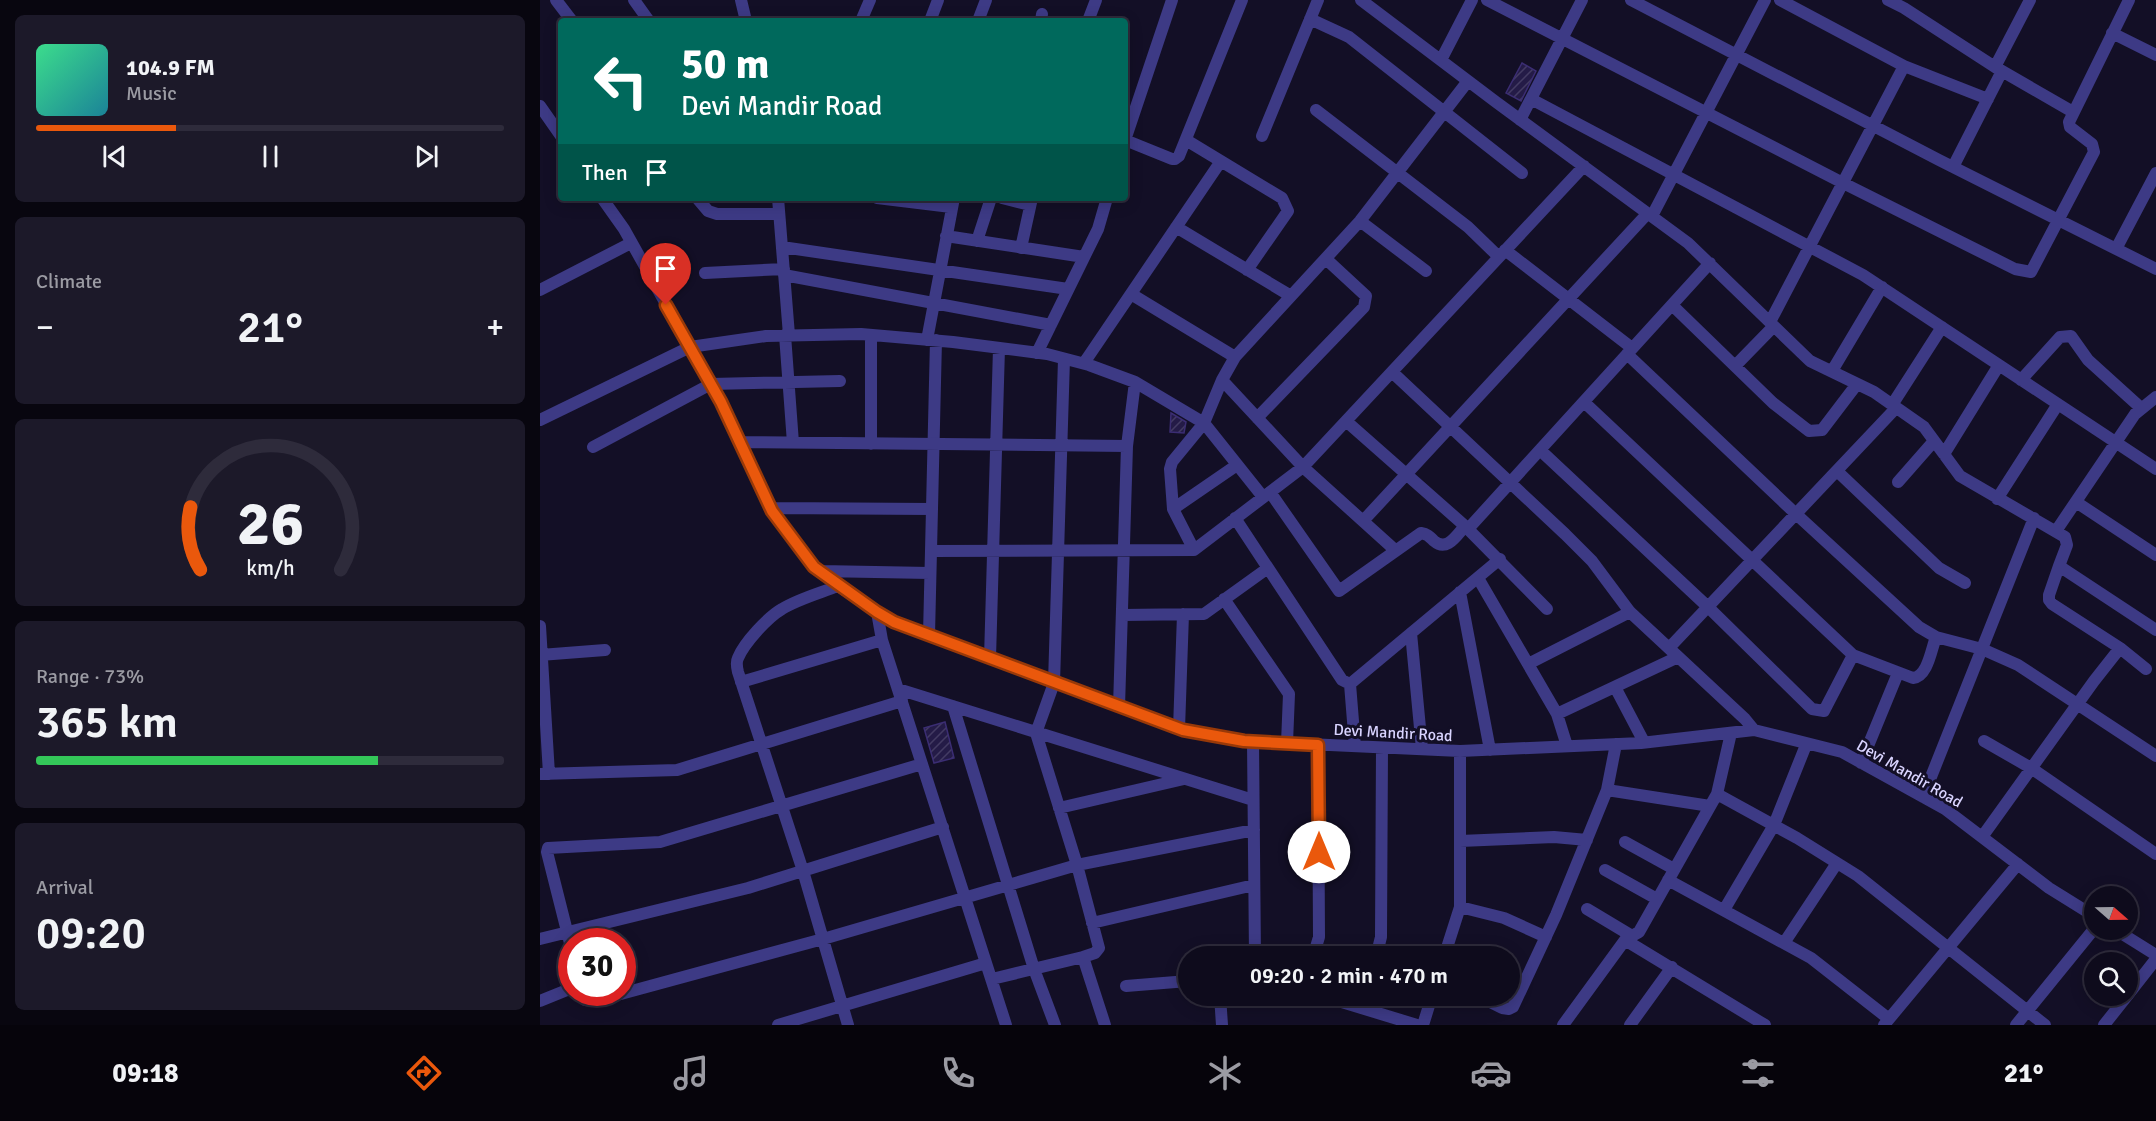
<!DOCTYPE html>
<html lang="en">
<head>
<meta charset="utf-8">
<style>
	:root { --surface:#0e0b1c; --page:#1c1929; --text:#f1f3f6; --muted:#9b9ba3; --line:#2e2b3b; --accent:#ea580c }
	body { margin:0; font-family:Signika,sans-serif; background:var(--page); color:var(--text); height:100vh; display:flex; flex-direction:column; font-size:22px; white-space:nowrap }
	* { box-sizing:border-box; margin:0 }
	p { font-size:20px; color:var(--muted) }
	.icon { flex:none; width:33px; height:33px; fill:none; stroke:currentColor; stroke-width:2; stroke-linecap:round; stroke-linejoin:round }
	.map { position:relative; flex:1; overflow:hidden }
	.drawer { display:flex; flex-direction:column; gap:15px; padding:15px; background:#08060f; width:540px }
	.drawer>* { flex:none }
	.top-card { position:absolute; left:18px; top:18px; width:570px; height:183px; border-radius:6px; box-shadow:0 3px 15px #0003,0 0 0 2px var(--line); background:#00695c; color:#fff; overflow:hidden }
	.needle { width:39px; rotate:110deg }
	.controls { position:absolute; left:1544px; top:886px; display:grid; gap:12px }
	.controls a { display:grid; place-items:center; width:54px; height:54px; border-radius:50%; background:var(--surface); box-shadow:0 3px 15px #0003,0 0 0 2px var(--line); font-size:30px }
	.speed { position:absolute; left:18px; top:928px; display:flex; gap:12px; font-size:30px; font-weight:700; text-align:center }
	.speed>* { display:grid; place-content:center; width:78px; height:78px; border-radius:50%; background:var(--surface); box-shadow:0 3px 15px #0003,0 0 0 2px var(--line); line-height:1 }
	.speed .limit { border:9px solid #d22; background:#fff; color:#111 }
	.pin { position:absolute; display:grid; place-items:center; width:51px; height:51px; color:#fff; margin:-62px -26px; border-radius:50% 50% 50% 0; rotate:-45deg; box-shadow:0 0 6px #0007 }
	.pin .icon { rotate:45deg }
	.me { position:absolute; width:66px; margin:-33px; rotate:0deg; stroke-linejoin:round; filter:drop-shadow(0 0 4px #0008) }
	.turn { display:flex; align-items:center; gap:21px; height:126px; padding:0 24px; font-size:27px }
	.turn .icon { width:78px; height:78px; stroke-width:2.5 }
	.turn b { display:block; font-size:42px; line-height:51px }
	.then { display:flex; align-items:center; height:57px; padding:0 24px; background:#0003; gap:12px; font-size:22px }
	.big { font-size:45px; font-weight:600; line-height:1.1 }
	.drawer .tile { flex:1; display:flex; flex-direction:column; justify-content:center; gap:9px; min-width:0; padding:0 21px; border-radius:9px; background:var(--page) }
	.drawer .dial { align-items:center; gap:0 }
	.dial svg { height:156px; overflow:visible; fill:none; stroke:var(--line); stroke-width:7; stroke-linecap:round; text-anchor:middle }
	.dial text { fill:var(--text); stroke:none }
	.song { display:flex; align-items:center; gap:18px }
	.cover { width:72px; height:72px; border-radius:9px; background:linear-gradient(135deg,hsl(150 70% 55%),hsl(190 70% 35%)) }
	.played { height:6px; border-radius:3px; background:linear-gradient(90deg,var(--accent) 30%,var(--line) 30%) }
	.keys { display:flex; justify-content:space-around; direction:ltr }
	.heat { display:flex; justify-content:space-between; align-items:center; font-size:33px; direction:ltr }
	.charge { height:9px; border-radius:4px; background:linear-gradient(90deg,#34c759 73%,var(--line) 0) }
	.trip { position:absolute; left:638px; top:946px; width:342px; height:60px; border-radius:30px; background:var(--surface); box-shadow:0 3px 15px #0003,0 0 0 2px var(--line); font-weight:600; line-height:60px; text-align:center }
	.tab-bar { display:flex; height:96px; justify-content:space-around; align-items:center; background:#06040b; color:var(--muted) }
	.tab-bar .icon { width:42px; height:42px }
	.tab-bar .on { color:var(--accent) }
	.tab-bar b { font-size:27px; color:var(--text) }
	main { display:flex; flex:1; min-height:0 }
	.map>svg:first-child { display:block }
	.building { fill:url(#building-hatch); stroke:#3b2d73; stroke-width:1.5 }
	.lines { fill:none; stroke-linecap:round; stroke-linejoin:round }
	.minor { stroke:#3d3a85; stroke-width:12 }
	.route-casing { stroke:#983908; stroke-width:15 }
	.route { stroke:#ea580c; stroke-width:10 }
	.labels { text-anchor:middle; stroke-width:6; stroke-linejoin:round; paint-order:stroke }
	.street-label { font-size:16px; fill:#d9d4ff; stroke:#130f26 }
</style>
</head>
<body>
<main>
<section class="drawer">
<div class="tile">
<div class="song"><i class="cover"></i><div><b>104.9 FM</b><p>Music</p></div></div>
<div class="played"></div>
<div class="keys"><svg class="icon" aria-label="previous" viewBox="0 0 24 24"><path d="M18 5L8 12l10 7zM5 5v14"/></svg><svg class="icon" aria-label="pause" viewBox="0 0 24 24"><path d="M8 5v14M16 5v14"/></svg><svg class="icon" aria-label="next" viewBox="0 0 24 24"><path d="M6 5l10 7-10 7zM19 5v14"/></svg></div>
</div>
<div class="tile"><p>Climate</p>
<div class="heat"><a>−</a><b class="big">21°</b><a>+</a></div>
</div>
<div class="tile dial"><svg viewBox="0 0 100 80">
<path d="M14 69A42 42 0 1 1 86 69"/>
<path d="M14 69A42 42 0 0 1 9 37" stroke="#ea580c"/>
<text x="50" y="56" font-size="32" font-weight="700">26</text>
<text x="50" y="72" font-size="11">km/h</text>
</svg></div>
<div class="tile"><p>Range · 73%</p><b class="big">365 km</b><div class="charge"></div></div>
<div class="tile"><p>Arrival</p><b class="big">09:20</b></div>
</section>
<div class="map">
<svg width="1616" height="1025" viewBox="0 0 1616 1025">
	<defs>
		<pattern id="building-hatch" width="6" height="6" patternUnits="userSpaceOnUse" patternTransform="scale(1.5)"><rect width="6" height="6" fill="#241b47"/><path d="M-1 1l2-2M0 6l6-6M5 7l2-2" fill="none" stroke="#433b63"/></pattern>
	</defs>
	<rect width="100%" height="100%" fill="#130f26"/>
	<!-- building -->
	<path class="building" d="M982,63L996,71L981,101L966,93Z
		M631,413L646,422L644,433L630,432Z
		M405,722L414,758L394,763L384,728Z"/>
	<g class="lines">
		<!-- minor -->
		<path class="minor" d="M16,0L32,21
			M94,0L109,21
			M201,0L206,21
			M821,0L956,102L1148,243L1270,361L1334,392L1384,427L1420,476L1525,537L1527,545L1519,566L1616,630
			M947,0L1303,183L1475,269L1491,272L1554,152L1552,144L1530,127L1529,122L1589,0
			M1091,0L1399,160L1616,269
			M1240,0L1364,66L1448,99
			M1348,0L1364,8L1455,67L1533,112
			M770,19L809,37L982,173
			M321,21L330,0
			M390,21L398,0
			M438,21L446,0
			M501,21L502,14
			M548,21L556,0
			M1572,33L1616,55
			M901,60L932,0
			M1455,67L1490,0
			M991,99L1323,275L1616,469
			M0,106L21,136
			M776,110L928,227L959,257
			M980,120L1042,0
			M722,136L778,0
			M585,140L632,159H635L639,156L702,0
			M585,140L632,0
			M646,140L742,198L748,211L707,270
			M1413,167L1462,71
			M62,198L84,229L181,402L232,511L274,567L298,586L354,622L643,730L704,741L920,751L1101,743L1214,730L1302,752L1405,809L1509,888L1554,916
			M157,198L168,211L177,214H239
			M238,198L249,335
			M337,198L411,207
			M462,198L490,205
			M1112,216L1225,0
			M820,221L886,271
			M636,227L751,296
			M406,236L544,257
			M437,241L451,198
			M242,247L528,289
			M481,248L492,198
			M1576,249L1616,173
			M965,250L1092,348
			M165,273L244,269
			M244,275L511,325
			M0,290L91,243
			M591,294L695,357
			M1132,305L1233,403L1269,431L1282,430L1317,384
			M1230,322L1364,66
			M245,335L253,443
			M331,335V444
			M387,340L414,198
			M497,353L558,229L567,198
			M1087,354L1256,514L1379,627L1396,637L1442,649L1478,665L1616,756
			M544,363L681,161
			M1195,366L1234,326
			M1292,371L1342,287
			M852,372L1025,534L1052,561L1090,612L1205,719L1214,730
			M682,380L763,467L855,550
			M1481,380L1520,337L1531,336L1548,360L1601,408
			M1044,402L1313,655L1373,678C1388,676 1391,650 1396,637
			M1352,405L1402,327
			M717,418L824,307L826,296L786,259
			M0,420L150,347L226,336L321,334L413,342L507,354L549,365L595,382L664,423L723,497
			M806,421L925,526L1007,609
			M200,442L587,446
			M53,447L171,384L300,381
			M1000,450L1168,607L1272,709L1284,711L1313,655
			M1404,454L1459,365
			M1297,471L1399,568L1425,583
			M1358,482L1394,441
			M730,492L799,591L881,533C887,534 889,536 894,541C907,552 916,536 925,526
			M1457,499L1518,404
			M1536,502L1616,555
			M230,508L392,509
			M633,509L697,465
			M695,518L802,680L810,684
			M823,521L1108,213
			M928,529L1170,263
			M1516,531L1595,414L1616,397
			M654,550L633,509L630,469L632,462L664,423L682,380L695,357L820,221L928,81
			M391,551L654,550L763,467L1044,166
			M1519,566L1509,595V600L1512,604L1580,648L1606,669
			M280,571L390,573
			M938,578L1017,714L1027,746
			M298,586C280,593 258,599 242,609C228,617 204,643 198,658C196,662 197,668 198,672L263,871L308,1025
			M920,592L950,750
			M684,599L749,694L747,743
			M337,612L342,640L466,1025
			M582,615L664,614L728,568
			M0,626L9,774
			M871,633L882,749
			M389,635L396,340
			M1129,648L1356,408
			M0,655L65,650
			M450,658L459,348
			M988,664L1090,612
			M201,682L342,640
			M1075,687L1104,742
			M358,689L713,800
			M413,706L494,969L515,1025
			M579,707L587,446L595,382
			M1017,714L1138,657
			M639,729L643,614
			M1444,741L1491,768L1616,854
			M713,742L715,957
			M815,746L810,684L960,559
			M1321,763L1358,673
			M0,774L137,770L362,701
			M1067,790L1170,806
			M1177,794L1257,838L1318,876L1505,1025
			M1383,797L1494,518
			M519,808L644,779
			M1442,837L1554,681L1580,648
			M920,841L1014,837L1047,840
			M1085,842L1134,869
			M1065,870L1117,899
			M1128,880L1271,958L1349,1019
			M920,907L964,918L1006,937
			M1047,909L1092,936
			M1184,910L1234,825L1266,745
			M552,923L714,885
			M1576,930L1616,955
			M0,939L208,888L403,827
			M1085,940L1225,1025
			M1244,943L1297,863
			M32,951L7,852L8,848L120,842L382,764
			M543,957L565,1025
			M773,957L779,937L778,745
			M836,957L841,937L842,748
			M904,957L920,907V751
			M452,979L543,957L555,953L559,948L537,865L496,733L514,683L524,359
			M586,986L648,981
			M41,993L45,1000L55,1001L283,939L537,865L714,830
			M680,996L682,1025
			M782,996L877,1025
			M938,996L962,1008L969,1009L973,1007L1016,915L1067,790L1076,744
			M1587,996L1616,959
			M0,1001L32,988
			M822,1008L825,996
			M238,1025L446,963
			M883,1025L892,996
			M1023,1025L1085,940L1099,932L1177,794L1191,733
			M1090,1025L1132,967
			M1344,1025L1478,864
			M1476,1025L1554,929
			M1564,1025L1587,996"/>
	</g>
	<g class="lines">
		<!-- route casing -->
		<g class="route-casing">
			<path id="route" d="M126,305L181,402L232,511L274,567L337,612L354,622L643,730L704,741L778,745L779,852"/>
		</g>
		<!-- route -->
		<use href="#route" class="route"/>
	</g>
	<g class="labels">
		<!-- street labels -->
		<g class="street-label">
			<text transform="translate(853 732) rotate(3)" y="6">Devi Mandir Road</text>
			<text transform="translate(1370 773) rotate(30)" y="6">Devi Mandir Road</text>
		</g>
	</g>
</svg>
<div class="controls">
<a><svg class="needle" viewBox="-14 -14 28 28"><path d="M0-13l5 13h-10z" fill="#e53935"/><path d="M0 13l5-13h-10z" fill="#9b9ba3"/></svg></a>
<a><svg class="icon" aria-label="search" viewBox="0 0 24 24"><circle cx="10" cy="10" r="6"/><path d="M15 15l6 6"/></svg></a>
</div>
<div class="speed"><div class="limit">30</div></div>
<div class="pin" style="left:126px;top:305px;background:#d93025"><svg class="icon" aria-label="arrive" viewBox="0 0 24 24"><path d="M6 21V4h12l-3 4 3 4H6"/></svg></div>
<svg class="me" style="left:779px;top:852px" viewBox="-20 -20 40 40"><circle r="19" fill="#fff"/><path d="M0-13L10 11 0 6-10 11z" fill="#ea580c"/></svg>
<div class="trip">09:20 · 2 min · 470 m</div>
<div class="top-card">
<div class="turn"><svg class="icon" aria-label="left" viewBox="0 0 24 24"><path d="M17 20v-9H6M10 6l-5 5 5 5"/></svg><div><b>50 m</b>Devi Mandir Road</div></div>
<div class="then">Then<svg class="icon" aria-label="arrive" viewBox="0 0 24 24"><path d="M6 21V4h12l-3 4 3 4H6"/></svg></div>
</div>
</div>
</main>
<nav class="tab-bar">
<b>09:18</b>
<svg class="icon on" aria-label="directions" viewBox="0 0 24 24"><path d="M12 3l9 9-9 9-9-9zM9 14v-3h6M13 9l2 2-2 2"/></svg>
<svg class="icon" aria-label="music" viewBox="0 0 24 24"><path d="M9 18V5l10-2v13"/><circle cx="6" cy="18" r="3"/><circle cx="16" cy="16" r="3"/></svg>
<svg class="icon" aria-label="phone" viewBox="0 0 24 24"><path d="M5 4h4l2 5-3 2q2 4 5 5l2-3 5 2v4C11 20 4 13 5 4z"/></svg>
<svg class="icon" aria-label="climate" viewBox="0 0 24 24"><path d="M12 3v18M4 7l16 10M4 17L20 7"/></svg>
<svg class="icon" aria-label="car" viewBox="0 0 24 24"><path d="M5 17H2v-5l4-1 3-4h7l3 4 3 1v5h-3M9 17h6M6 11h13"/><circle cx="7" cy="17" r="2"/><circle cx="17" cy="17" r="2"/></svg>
<svg class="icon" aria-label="filters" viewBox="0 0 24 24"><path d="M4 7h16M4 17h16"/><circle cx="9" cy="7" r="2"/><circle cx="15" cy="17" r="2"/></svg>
<b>21°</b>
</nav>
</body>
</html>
